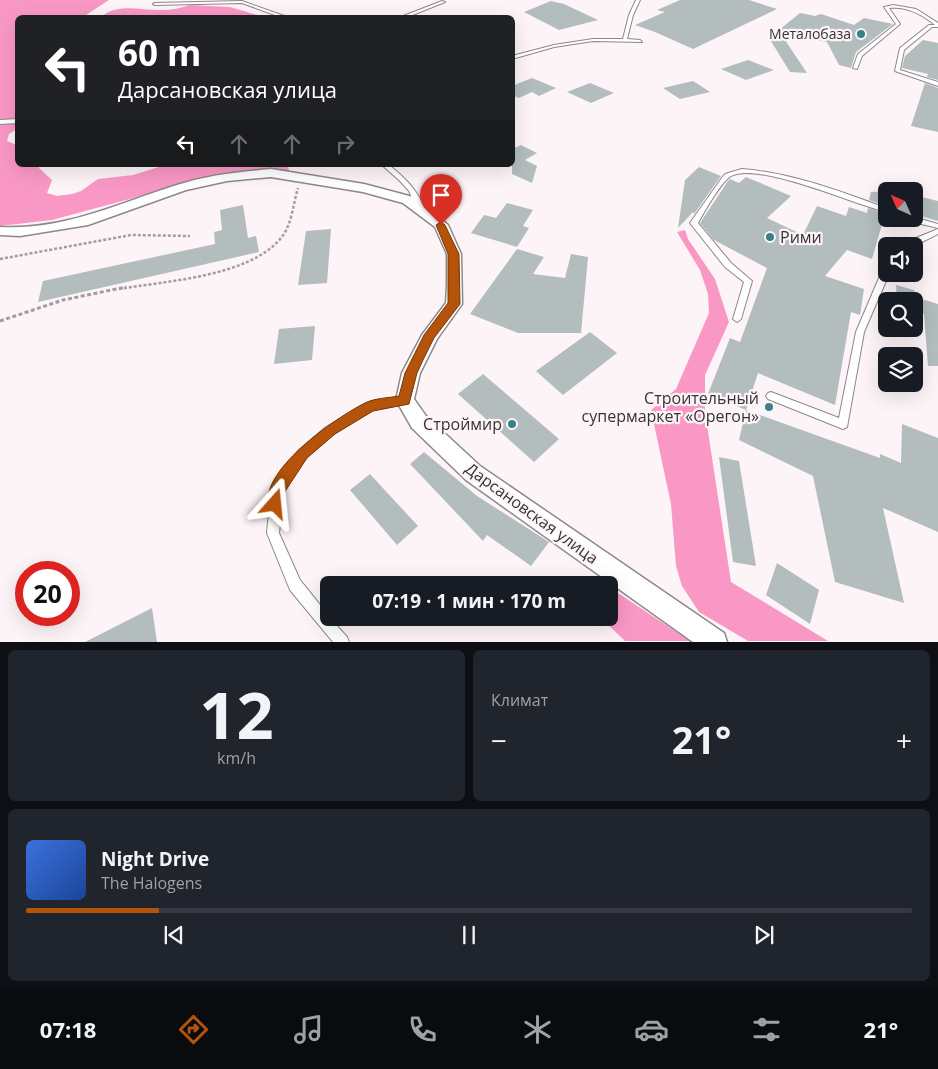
<!DOCTYPE html>
<html lang="ru">
<head>
<meta charset="utf-8">
<style>
	:root { --surface:#171b24; --page:#20242c; --text:#f1f3f6; --muted:#9ea1a6; --line:#363941; --accent:#b45309 }
	body { margin:0; font-family:"Open Sans",sans-serif; background:var(--page); color:var(--text); height:100vh; display:flex; flex-direction:column; font-size:19px; white-space:nowrap }
	* { box-sizing:border-box; margin:0 }
	p { font-size:16px; color:var(--muted) }
	.icon { flex:none; width:28px; height:28px; fill:none; stroke:currentColor; stroke-width:2; stroke-linecap:round; stroke-linejoin:round }
	.map { position:relative; height:642px; overflow:hidden }
	.panel { display:flex; flex-direction:column; gap:8px; padding:8px; background:#0d0f14; flex:1 }
	.panel>* { flex:none }
	.banner { position:absolute; left:15px; top:15px; width:500px; height:152px; border-radius:8px; box-shadow:0 5px 20px #0002; background:#202124; color:#fff; overflow:hidden }
	.needle { width:32px; rotate:315deg }
	.controls { position:absolute; left:878px; top:182px; display:grid; gap:10px }
	.controls a { display:grid; place-items:center; width:45px; height:45px; border-radius:8px; background:var(--surface); box-shadow:0 5px 20px #0002; font-size:25px }
	.speed { position:absolute; left:15px; top:561px; display:flex; gap:10px; font-size:25px; font-weight:700; text-align:center }
	.speed>* { display:grid; place-content:center; width:65px; height:65px; border-radius:50%; background:var(--surface); box-shadow:0 5px 20px #0002; line-height:1 }
	.speed .limit { border:8px solid #d22; background:#fff; color:#111 }
	.pin { position:absolute; display:grid; place-items:center; width:42px; height:42px; color:#fff; margin:-51px -21px; border-radius:50% 50% 50% 0; rotate:-45deg; box-shadow:0 0 5px #0007 }
	.pin .icon { rotate:45deg }
	.me { position:absolute; width:55px; margin:-28px; rotate:18deg; stroke-linejoin:round; filter:drop-shadow(0 0 4px #0008) }
	.turn { display:flex; align-items:center; gap:18px; height:105px; padding:0 20px; font-size:22px }
	.turn .icon { width:65px; height:65px; stroke-width:2.5 }
	.turn b { display:block; font-size:35px; line-height:42px }
	.lanes { display:flex; align-items:center; height:48px; padding:0 20px; background:#0003; justify-content:center; gap:25px; direction:ltr }
	.lanes .off { opacity:.35 }
	.big { font-size:38px; font-weight:700; line-height:1.1 }
	.panel .card { flex:1; display:flex; flex-direction:column; justify-content:center; gap:8px; min-width:0; padding:0 18px; border-radius:8px; background:var(--page) }
	.panel .dial { align-items:center; gap:0 }
	.dial b { font-size:65px; line-height:1 }
	.song { display:flex; align-items:center; gap:15px }
	.cover { width:60px; height:60px; border-radius:8px; background:linear-gradient(135deg,hsl(220 70% 55%),hsl(220 70% 35%)) }
	.played { height:5px; border-radius:2px; background:linear-gradient(90deg,var(--accent) 15%,var(--line) 15%) }
	.keys { display:flex; justify-content:space-around; direction:ltr }
	.heat { display:flex; justify-content:space-between; align-items:center; font-size:28px; direction:ltr }
	.panel .tiles { flex:1; display:grid; gap:8px; grid-template-columns:1fr 1fr }
	.card:last-child { grid-column:span 2 }
	.trip { position:absolute; left:320px; top:576px; width:298px; height:50px; border-radius:8px; background:var(--surface); box-shadow:0 5px 20px #0002; font-weight:700; line-height:50px; text-align:center }
	.tab-bar { display:flex; height:80px; justify-content:space-around; align-items:center; background:#090b0e; color:var(--muted) }
	.tab-bar .icon { width:35px; height:35px }
	.tab-bar .current { color:var(--accent) }
	.tab-bar b { font-size:22px; color:var(--text) }
	.map>svg:first-child { display:block }
	.forest { fill:#fa98c5 }
	.building { fill:#b3bdbe }
	.lines { fill:none; stroke-linecap:round; stroke-linejoin:round }
	.service-casing { stroke:#8f878a; stroke-width:2 }
	.minor-casing { stroke:#8f878a; stroke-width:3 }
	.path-far1 { stroke:#a49d9f; stroke-width:2.5; stroke-dasharray:3 2; stroke-linecap:butt }
	.path { stroke:#a49d9f; stroke-width:3; stroke-dasharray:4 2.5; stroke-linecap:butt }
	.service { fill:#fff; fill-rule:evenodd }
	.minor { fill:#fff; fill-rule:evenodd }
	.route { fill:#b45309; stroke:#753606 }
	.poi-dot { fill:#398186; stroke:#fdf4f7; stroke-width:2 }
	.labels { text-anchor:middle; stroke-width:4.5; stroke-linejoin:round; paint-order:stroke }
	.far-poi-label { font-size:14px; fill:#373335; stroke:#fdf4f7; text-anchor:end }
	.poi-label { font-size:16px; fill:#373335; stroke:#fdf4f7; text-anchor:end }
	.street-label { font-size:16px; fill:#373335; stroke:#fdf4f7 }
</style>
</head>
<body>
<div class="map">
<svg width="938" height="642" viewBox="0 0 938 642">
	<rect width="100%" height="100%" fill="#fdf4f7"/>
	<!-- forest -->
	<path class="forest" d="M0,0H109L83,17L18,18L17,129L9,134L7,141L17,145L18,165H39V168L52,180L47,193L57,196L72,194L81,191L98,179L133,175L165,165H288L289,171L230,172L52,220L0,226Z
		M190,5L230,7L264,17H101C117,2 143,11 162,10C172,10 181,8 190,5Z
		M685,230L688,239L715,279L729,322L705,375V412L731,582L828,641H748L699,612L682,586L676,566L671,504L651,410L676,389L709,313L708,294L700,270L677,232Z
		M609,587L690,641H625L601,618H609Z"/>
	<!-- building -->
	<path class="building" d="M680,0H749L777,9L693,49L655,32L635,25L665,12L657,10Z
		M551,1L564,4L598,20L559,30L524,12Z
		M800,13L815,16L821,14L854,25L864,18L893,24L856,52L851,68L839,65L827,42L809,38L806,40L781,34L807,73L790,72L769,38Z
		M923,40L938,43V80L927,77L928,74L902,68L905,56Z
		M748,60L774,70L746,80L721,69Z
		M532,78L556,88L539,96L532,92L519,98L512,95V86Z
		M693,81L710,92L680,99L663,88Z
		M590,83L614,93L591,103L567,92Z
		M925,83L938,88V132L911,126Z
		M521,145L537,153L525,160L537,166L532,183L512,174V149Z
		M699,167L721,176L694,214L693,212L678,228L685,180Z
		M746,177L791,196L767,218L803,235L817,206L846,216L849,207L867,213L868,208L885,214L872,259L847,250L825,276L864,289L860,315L851,312L835,405L758,373L746,410L708,394L730,338L740,342L767,268L714,240L700,223L728,181L730,179L739,183Z
		M886,191V206L869,200L871,192Z
		M914,195L938,201V221L914,214Z
		M507,203L533,210L523,226L529,228L517,247L471,233L484,215L496,218Z
		M243,205L248,238L256,236L259,252L38,302L43,281L215,244L214,232L222,230L220,210Z
		M331,229L327,283L298,285L306,231Z
		M517,249L544,257L533,274L565,278L571,254L588,257L581,333H518L470,314Z
		M896,285L914,290L915,297L938,304V366H928L924,314L914,311V301H897Z
		M315,326L312,360L274,364L279,329Z
		M590,332L617,353L563,395L536,371Z
		M483,374L559,439L534,462L458,394Z
		M746,410L880,458V454L901,463L902,424L938,438V532L883,508L904,603L835,582L813,476L739,440Z
		M424,452L477,496L549,542L531,566L487,535L483,541L410,464Z
		M719,457L739,461L756,566L733,562Z
		M370,474L418,526L397,545L350,490Z
		M777,563L819,590L810,624L766,595Z
		M152,608L157,642H85Z"/>
	<g class="lines">
		<!-- service casing -->
		<g class="service-casing">
			<path id="service" d="M636,0H640L633,15L627,39L640,40L642,42L593,41L554,47L512,59V56L554,45L593,39H623L629,15Z
				M242,1L290,18H283L242,3L155,5L153,4L155,3Z
				M442,1L445,2L405,18H398Z
				M893,5L916,9L938,23V27H932L904,50L900,70L938,82V86L895,71L900,48L929,25H935C922,14 906,6 889,8L900,24L862,56L857,69L853,68L858,54L896,24L884,7Z
				M18,119V123L0,124V120Z
				M382,165H389C405,178 418,190 425,210L424,212H418L409,191L400,181Z
				M742,169C792,173 839,191 886,208V212C856,205 757,161 731,176C720,183 705,211 698,223L731,263L752,281L741,319L737,322L733,319L744,282L725,267L690,223L724,175L728,173Z
				M914,217L938,224V228L909,221L908,219H914Z
				M938,229V234L922,242L915,248L914,246H908L916,238Z
				M886,268V274H889L864,332L847,427L843,429L768,399L766,396L768,393L771,392L839,418L856,332L882,271Z
				M405,396L409,397L410,400L409,403L373,410L334,433L306,457L283,492L279,533L300,580L329,616V618H330L347,637L349,642H333L290,590L267,533L271,490L298,451L326,427L367,403Z"/>
		</g>
		<!-- minor casing -->
		<g class="minor-casing">
			<path id="minor" d="M271,169L364,184L413,197L448,225L461,254L462,304L437,339L420,373L414,399L426,416L480,466L724,633L727,642H693L466,480L412,428L396,400L402,373L422,335L446,303L447,286V254L435,227L403,203L363,192L271,177L227,181L186,190L88,225L20,236L0,235V227C66,230 116,204 177,185C207,175 239,172 271,169Z"/>
		</g>
		<!-- path-far1 -->
		<path class="path-far1" d="M0,259L131,235L190,236
			M119,289C165,281 249,277 281,238C292,225 293,204 298,188"/>
		<!-- path -->
		<path class="path" d="M0,321L63,300L126,287"/>
		<!-- service -->
		<use href="#service" class="service"/>
		<!-- minor -->
		<use href="#minor" class="minor"/>
	</g>
	<!-- route -->
	<path class="route" d="M441,222L445,225L459,254L460,304L434,338L423,360L417,373L409,404L373,411L335,434L307,458L284,493L281,510L275,512L270,510C254,473 337,417 365,403C375,398 388,398 399,396L405,373L424,335L448,303V254L436,225Z"/>
	<!-- markers -->
	<g class="poi-dot">
		<circle cx="861" cy="34" r="5"/>
		<circle cx="770" cy="237" r="5"/>
		<circle cx="769" cy="407" r="5"/>
		<circle cx="512" cy="424" r="5"/>
	</g>
	<g class="labels">
		<!-- far-poi labels -->
		<g class="far-poi-label">
			<text x="851" y="39">Металобаза</text>
		</g>
		<!-- poi labels -->
		<g class="poi-label">
			<text x="780" y="243" text-anchor="start">Рими</text>
			<text x="759" y="404">Строительный<tspan x="759" dy="18">супермаркет «Орегон»</tspan></text>
			<text x="502" y="430">Строймир</text>
		</g>
		<!-- street labels -->
		<g class="street-label">
			<text transform="translate(532 513) rotate(36)" y="6">Дарсановская улица</text>
		</g>
	</g>
</svg>
<div class="controls">
<a><svg class="needle" viewBox="-14 -14 28 28"><path d="M0-13l5 13h-10z" fill="#e53935"/><path d="M0 13l5-13h-10z" fill="#9ea1a6"/></svg></a>
<a><svg class="icon" aria-label="sound" viewBox="0 0 24 24"><path d="M4 9h4l5-4v14l-5-4H4zM17 9q2 3 0 6"/></svg></a>
<a><svg class="icon" aria-label="search" viewBox="0 0 24 24"><circle cx="10" cy="10" r="6"/><path d="M15 15l6 6"/></svg></a>
<a><svg class="icon" aria-label="layers" viewBox="0 0 24 24"><path d="M12 4l9 5-9 5-9-5zM3 14l9 5 9-5"/></svg></a>
</div>
<div class="speed"><div class="limit">20</div></div>
<div class="pin" style="left:441px;top:225px;background:#d93025"><svg class="icon" aria-label="arrive" viewBox="0 0 24 24"><path d="M6 21V4h12l-3 4 3 4H6"/></svg></div>
<svg class="me" style="left:275px;top:504px" viewBox="-20 -20 40 40"><path d="M0-17L14 15 0 8-14 15z" fill="#b45309" stroke="#fff" stroke-width="4"/></svg>
<div class="trip">07:19 · 1 мин · 170 m</div>
<div class="banner">
<div class="turn"><svg class="icon" aria-label="left" viewBox="0 0 24 24"><path d="M17 20v-9H6M10 6l-5 5 5 5"/></svg><div><b>60 m</b>Дарсановская улица</div></div>
<div class="lanes"><svg class="icon" aria-label="left" viewBox="0 0 24 24"><path d="M17 20v-9H6M10 6l-5 5 5 5"/></svg><svg class="icon off" aria-label="ahead" viewBox="0 0 24 24"><path d="M12 20V5M6 11l6-6 6 6"/></svg><svg class="icon off" aria-label="ahead" viewBox="0 0 24 24"><path d="M12 20V5M6 11l6-6 6 6"/></svg><svg class="icon off" aria-label="right" viewBox="0 0 24 24"><path d="M7 20v-9h11M14 6l5 5-5 5"/></svg></div>
</div>
</div>
<section class="panel">
<div class="tiles">
<div class="card dial"><b>12</b><p>km/h</p></div>
<div class="card"><p>Климат</p>
<div class="heat"><a>−</a><b class="big">21°</b><a>+</a></div>
</div>
<div class="card">
<div class="song"><i class="cover"></i><div><b>Night Drive</b><p>The Halogens</p></div></div>
<div class="played"></div>
<div class="keys"><svg class="icon" aria-label="previous" viewBox="0 0 24 24"><path d="M18 5L8 12l10 7zM5 5v14"/></svg><svg class="icon" aria-label="pause" viewBox="0 0 24 24"><path d="M8 5v14M16 5v14"/></svg><svg class="icon" aria-label="next" viewBox="0 0 24 24"><path d="M6 5l10 7-10 7zM19 5v14"/></svg></div>
</div>
</div>
</section>
<nav class="tab-bar">
<b>07:18</b>
<svg class="icon current" aria-label="directions" viewBox="0 0 24 24"><path d="M12 3l9 9-9 9-9-9zM9 14v-3h6M13 9l2 2-2 2"/></svg>
<svg class="icon" aria-label="music" viewBox="0 0 24 24"><path d="M9 18V5l10-2v13"/><circle cx="6" cy="18" r="3"/><circle cx="16" cy="16" r="3"/></svg>
<svg class="icon" aria-label="phone" viewBox="0 0 24 24"><path d="M5 4h4l2 5-3 2q2 4 5 5l2-3 5 2v4C11 20 4 13 5 4z"/></svg>
<svg class="icon" aria-label="climate" viewBox="0 0 24 24"><path d="M12 3v18M4 7l16 10M4 17L20 7"/></svg>
<svg class="icon" aria-label="car" viewBox="0 0 24 24"><path d="M5 17H2v-5l4-1 3-4h7l3 4 3 1v5h-3M9 17h6M6 11h13"/><circle cx="7" cy="17" r="2"/><circle cx="17" cy="17" r="2"/></svg>
<svg class="icon" aria-label="filters" viewBox="0 0 24 24"><path d="M4 7h16M4 17h16"/><circle cx="9" cy="7" r="2"/><circle cx="15" cy="17" r="2"/></svg>
<b>21°</b>
</nav>
</body>
</html>
